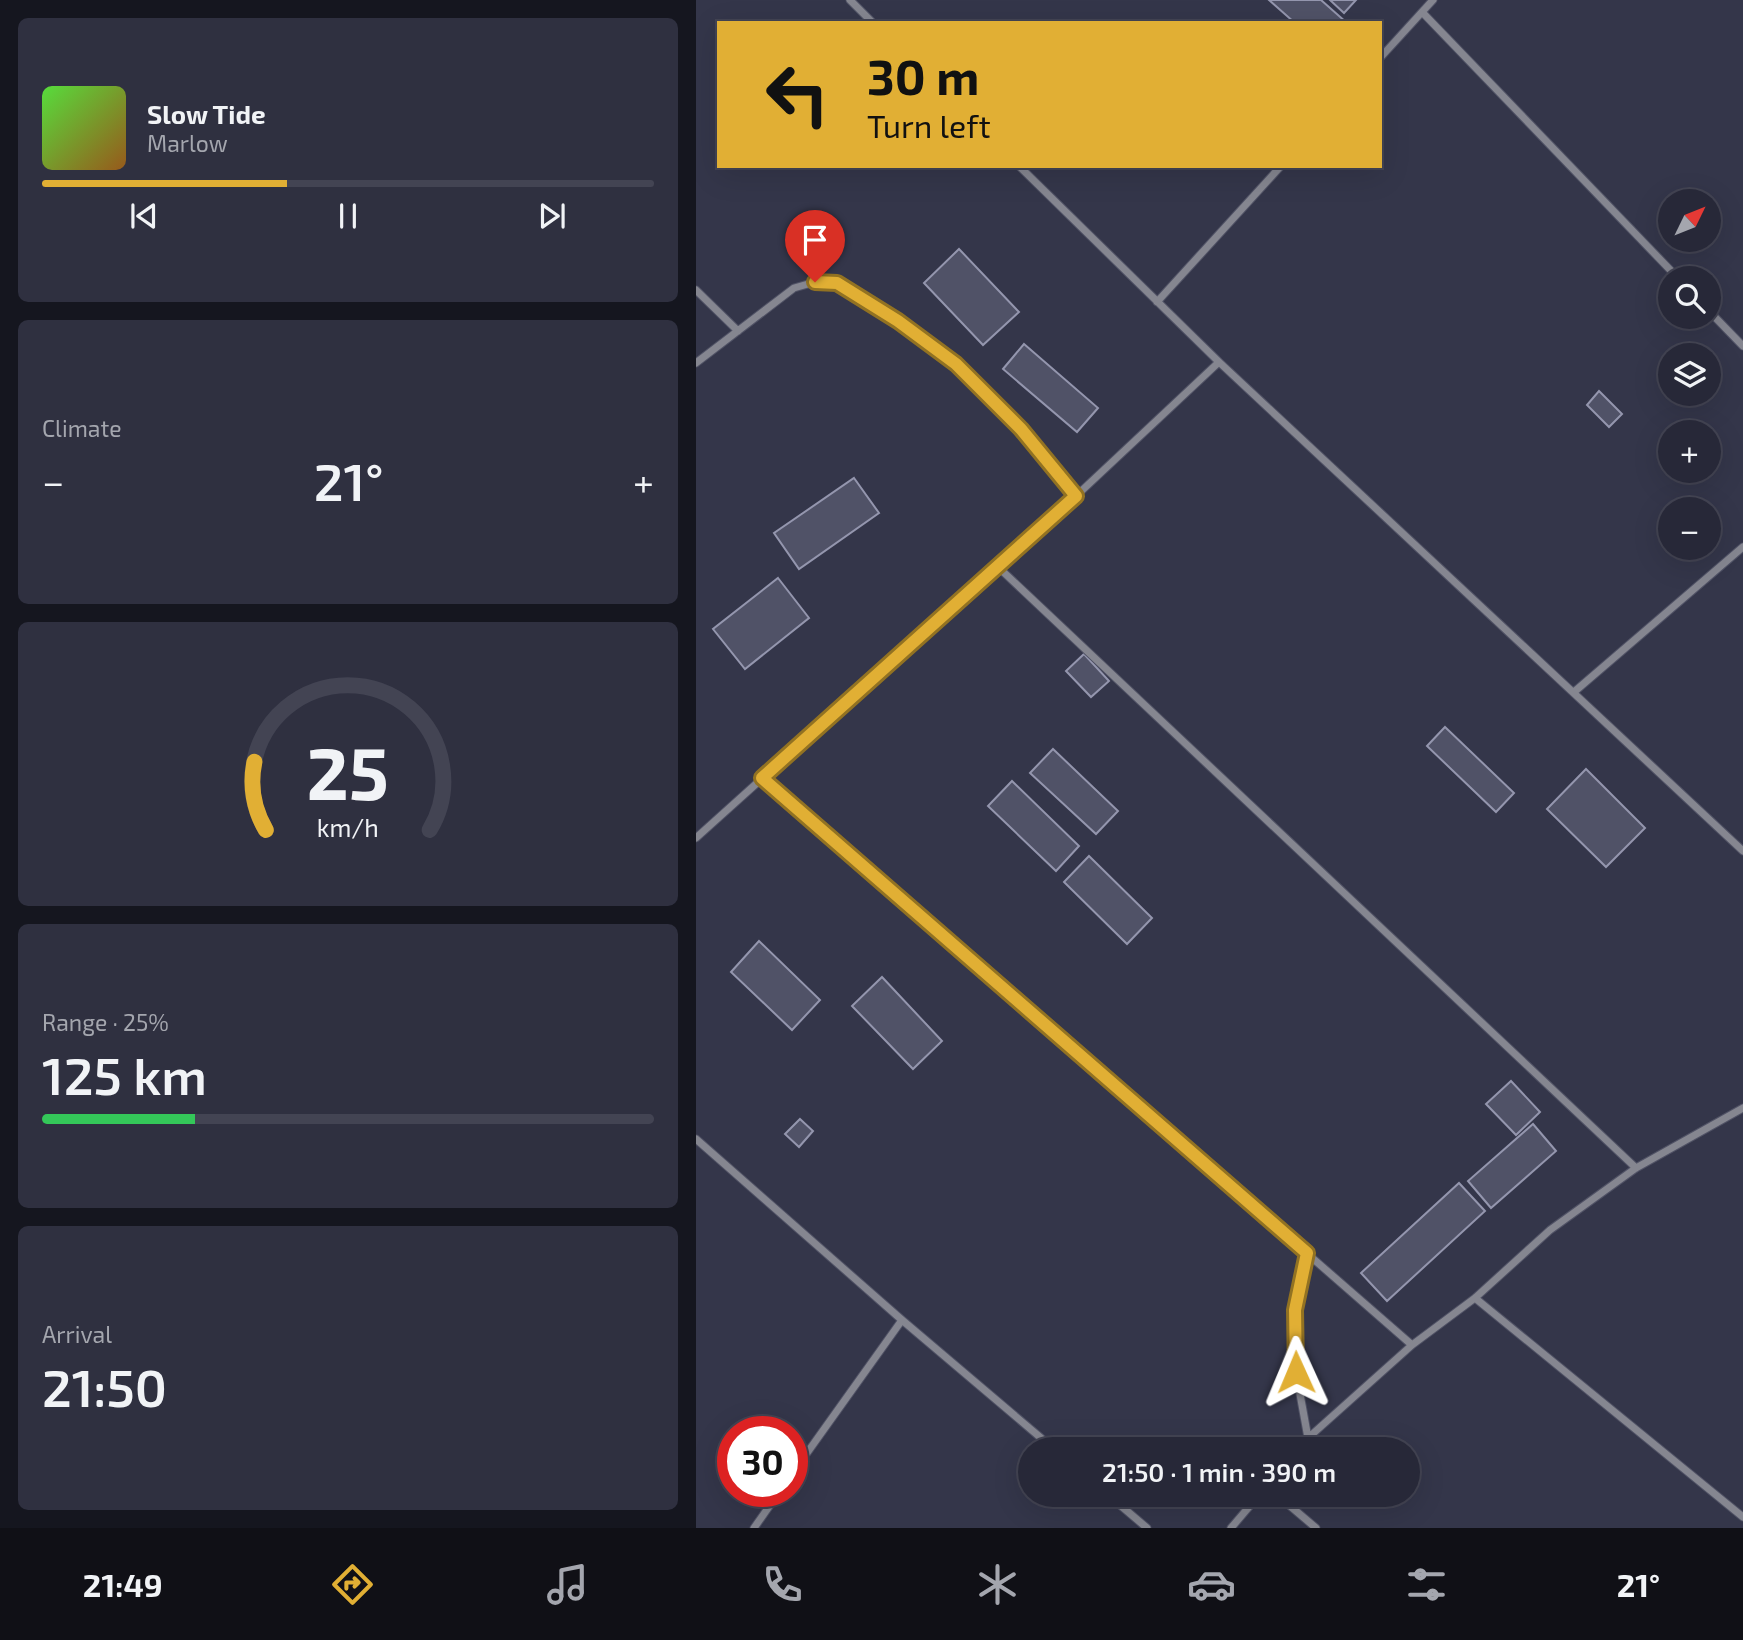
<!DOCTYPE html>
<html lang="en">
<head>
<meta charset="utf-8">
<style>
	:root { --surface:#272838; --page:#2f3040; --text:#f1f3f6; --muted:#a4a6ae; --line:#434453; --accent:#e1af34 }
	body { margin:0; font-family:"Exo 2",sans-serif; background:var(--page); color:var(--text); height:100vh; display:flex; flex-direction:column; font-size:26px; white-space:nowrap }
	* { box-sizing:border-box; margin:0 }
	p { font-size:23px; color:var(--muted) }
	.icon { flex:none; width:38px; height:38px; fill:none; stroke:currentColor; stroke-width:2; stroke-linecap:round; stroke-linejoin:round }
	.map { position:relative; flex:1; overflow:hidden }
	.side { display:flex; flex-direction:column; gap:18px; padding:18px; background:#15161f; width:696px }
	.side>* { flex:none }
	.banner { position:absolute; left:21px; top:21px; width:665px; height:147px; border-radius:0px; box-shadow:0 7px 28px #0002,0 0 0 2px var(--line); background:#e1af34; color:#111; overflow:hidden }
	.needle { width:46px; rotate:47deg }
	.fabs { position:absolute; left:962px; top:189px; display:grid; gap:14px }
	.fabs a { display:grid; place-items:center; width:63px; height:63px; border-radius:50%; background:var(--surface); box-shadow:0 7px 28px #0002,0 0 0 2px var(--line); font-size:35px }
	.speed { position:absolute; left:21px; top:1416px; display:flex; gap:14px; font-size:35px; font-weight:700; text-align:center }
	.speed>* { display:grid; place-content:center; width:91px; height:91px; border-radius:50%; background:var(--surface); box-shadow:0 7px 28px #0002,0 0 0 2px var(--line); line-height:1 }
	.speed .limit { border:10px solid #d22; background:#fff; color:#111 }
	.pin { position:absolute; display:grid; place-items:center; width:60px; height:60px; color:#fff; margin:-72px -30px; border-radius:50% 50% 50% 0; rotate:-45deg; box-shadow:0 0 7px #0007 }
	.pin .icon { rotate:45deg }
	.me { position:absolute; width:77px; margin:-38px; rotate:359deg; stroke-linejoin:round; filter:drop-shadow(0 0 5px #0008) }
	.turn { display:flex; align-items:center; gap:24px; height:147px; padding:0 35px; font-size:32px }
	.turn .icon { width:91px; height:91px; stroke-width:2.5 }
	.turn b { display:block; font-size:49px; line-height:60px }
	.big { font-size:52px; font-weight:600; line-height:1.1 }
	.side .tile { flex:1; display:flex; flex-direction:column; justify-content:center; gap:10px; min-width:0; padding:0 24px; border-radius:10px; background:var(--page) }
	.side .dial { align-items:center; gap:0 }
	.dial svg { height:182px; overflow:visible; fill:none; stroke:var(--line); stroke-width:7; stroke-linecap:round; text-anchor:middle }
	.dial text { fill:var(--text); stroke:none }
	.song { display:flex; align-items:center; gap:21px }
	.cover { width:84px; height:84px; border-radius:10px; background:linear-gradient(135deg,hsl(110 70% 55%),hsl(30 70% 35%)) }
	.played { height:7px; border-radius:4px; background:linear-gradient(90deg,var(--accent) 40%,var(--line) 40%) }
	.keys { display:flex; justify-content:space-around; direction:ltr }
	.heat { display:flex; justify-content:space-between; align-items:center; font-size:38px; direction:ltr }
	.charge { height:10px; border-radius:5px; background:linear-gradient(90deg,#34c759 25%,var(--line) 0) }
	.trip { position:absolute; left:322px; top:1437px; width:402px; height:70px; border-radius:35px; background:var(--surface); box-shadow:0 7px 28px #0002,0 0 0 2px var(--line); font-weight:600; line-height:70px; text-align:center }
	.tab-bar { display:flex; height:112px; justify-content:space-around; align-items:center; background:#101016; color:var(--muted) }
	.tab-bar .icon { width:49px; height:49px }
	.tab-bar .active { color:var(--accent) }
	.tab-bar b { font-size:32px; color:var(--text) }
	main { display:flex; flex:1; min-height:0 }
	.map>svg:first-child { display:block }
	.building { fill:#505267; stroke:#9496ae; stroke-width:2 }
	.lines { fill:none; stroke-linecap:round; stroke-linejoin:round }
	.minor-casing { stroke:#505265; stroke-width:9 }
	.minor { stroke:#858690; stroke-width:7 }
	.route-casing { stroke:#927222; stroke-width:18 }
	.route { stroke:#e1af34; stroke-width:12 }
</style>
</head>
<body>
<main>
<section class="side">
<div class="tile">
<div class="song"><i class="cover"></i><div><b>Slow Tide</b><p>Marlow</p></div></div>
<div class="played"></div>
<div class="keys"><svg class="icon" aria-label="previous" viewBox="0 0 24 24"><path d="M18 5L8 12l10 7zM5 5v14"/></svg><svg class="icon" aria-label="pause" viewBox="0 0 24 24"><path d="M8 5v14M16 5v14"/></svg><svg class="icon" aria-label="next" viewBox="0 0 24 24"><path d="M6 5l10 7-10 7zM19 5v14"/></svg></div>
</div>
<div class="tile"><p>Climate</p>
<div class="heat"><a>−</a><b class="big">21°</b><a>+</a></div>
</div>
<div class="tile dial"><svg viewBox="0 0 100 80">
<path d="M14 69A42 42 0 1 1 86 69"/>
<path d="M14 69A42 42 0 0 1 9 39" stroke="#e1af34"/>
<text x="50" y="56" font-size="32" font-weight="700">25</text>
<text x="50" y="72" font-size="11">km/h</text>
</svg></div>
<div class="tile"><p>Range · 25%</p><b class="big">125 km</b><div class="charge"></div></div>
<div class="tile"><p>Arrival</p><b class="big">21:50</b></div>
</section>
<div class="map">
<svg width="1047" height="1528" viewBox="0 0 1047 1528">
	<rect width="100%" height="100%" fill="#34364a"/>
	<!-- building -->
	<path class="building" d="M573,0H625L651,23H599Z
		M634,0H660L648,13Z
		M263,249L323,312L287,345L228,283Z
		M328,344L402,408L381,432L307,369Z
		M903,391L926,414L913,427L891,405Z
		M158,478L183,513L103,569L78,533Z
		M82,578L113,618L49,669L17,629Z
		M388,654L413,681L395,697L370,671Z
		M749,727L818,793L800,812L731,746Z
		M357,749L422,811L400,834L334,773Z
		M890,769L949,828L910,867L851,809Z
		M316,781L383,846L360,871L292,806Z
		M393,856L456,918L431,944L368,882Z
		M63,941L124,1000L96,1030L35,972Z
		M186,977L246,1041L217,1069L156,1006Z
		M815,1081L844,1112L820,1135L790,1104Z
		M104,1119L117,1131L103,1147L89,1134Z
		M837,1124L860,1151L795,1208L772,1181Z
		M763,1183L789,1211L691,1301L665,1273Z"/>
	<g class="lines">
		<!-- minor casing -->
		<g class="minor-casing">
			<path id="minor" d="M154,0L177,23
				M726,12L982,278
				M684,58L737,0
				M323,166L523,362L1047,851
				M0,290L42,331
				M461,302L585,166
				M1013,311L1047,346
				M0,363L98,288L119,282L141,283L202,321L260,364L325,429L380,496
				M301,566L940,1168
				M878,692L1047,547
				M66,778L716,1345
				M0,838L380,496L523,362
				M0,1139L206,1320L358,1449
				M611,1253L599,1310L600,1372L612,1438
				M779,1298L1047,1517
				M603,1449L612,1438L716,1345L779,1298L854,1230L940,1168L1047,1108
				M96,1474L206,1320
				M411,1494L451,1528
				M580,1494L620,1528
				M58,1528L84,1491
				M535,1528L564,1494"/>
		</g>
		<!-- minor -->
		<use href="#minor" class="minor"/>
	</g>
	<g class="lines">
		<!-- route casing -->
		<g class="route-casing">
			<path id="route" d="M119,282L141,283L202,321L260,364L325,429L380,496L66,778L611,1253L599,1310L600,1372"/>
		</g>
		<!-- route -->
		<use href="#route" class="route"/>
	</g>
</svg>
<div class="fabs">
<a><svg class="needle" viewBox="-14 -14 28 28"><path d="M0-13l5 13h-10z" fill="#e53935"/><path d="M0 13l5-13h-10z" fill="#a4a6ae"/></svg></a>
<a><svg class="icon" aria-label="search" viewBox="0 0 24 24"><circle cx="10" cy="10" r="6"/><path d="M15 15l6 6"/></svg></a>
<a><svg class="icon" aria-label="layers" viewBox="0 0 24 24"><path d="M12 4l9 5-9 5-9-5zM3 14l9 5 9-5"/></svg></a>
<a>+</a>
<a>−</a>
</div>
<div class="speed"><div class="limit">30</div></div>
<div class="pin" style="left:119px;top:282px;background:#d93025"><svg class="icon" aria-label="arrive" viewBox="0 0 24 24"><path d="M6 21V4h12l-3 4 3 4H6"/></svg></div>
<svg class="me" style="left:600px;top:1372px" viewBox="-20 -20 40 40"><path d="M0-17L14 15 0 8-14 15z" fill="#e1af34" stroke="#fff" stroke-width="4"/></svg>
<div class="trip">21:50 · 1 min · 390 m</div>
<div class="banner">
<div class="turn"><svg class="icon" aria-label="left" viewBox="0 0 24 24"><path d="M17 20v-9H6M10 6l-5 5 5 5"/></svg><div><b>30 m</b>Turn left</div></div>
</div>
</div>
</main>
<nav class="tab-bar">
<b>21:49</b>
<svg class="icon active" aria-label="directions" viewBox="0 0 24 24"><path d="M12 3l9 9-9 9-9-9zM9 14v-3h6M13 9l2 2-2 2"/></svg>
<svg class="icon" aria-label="music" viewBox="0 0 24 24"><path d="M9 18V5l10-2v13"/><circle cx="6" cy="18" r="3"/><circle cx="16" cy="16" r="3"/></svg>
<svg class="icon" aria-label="phone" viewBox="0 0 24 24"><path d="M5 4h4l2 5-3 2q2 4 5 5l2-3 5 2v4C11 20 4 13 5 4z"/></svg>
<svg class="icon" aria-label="climate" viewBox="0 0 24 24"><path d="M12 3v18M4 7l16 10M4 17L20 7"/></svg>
<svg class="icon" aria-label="car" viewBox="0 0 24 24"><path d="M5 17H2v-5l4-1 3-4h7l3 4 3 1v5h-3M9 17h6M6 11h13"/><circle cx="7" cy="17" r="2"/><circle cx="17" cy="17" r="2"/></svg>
<svg class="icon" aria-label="filters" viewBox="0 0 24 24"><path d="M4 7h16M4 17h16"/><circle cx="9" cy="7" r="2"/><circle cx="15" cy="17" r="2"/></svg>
<b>21°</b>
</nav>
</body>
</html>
